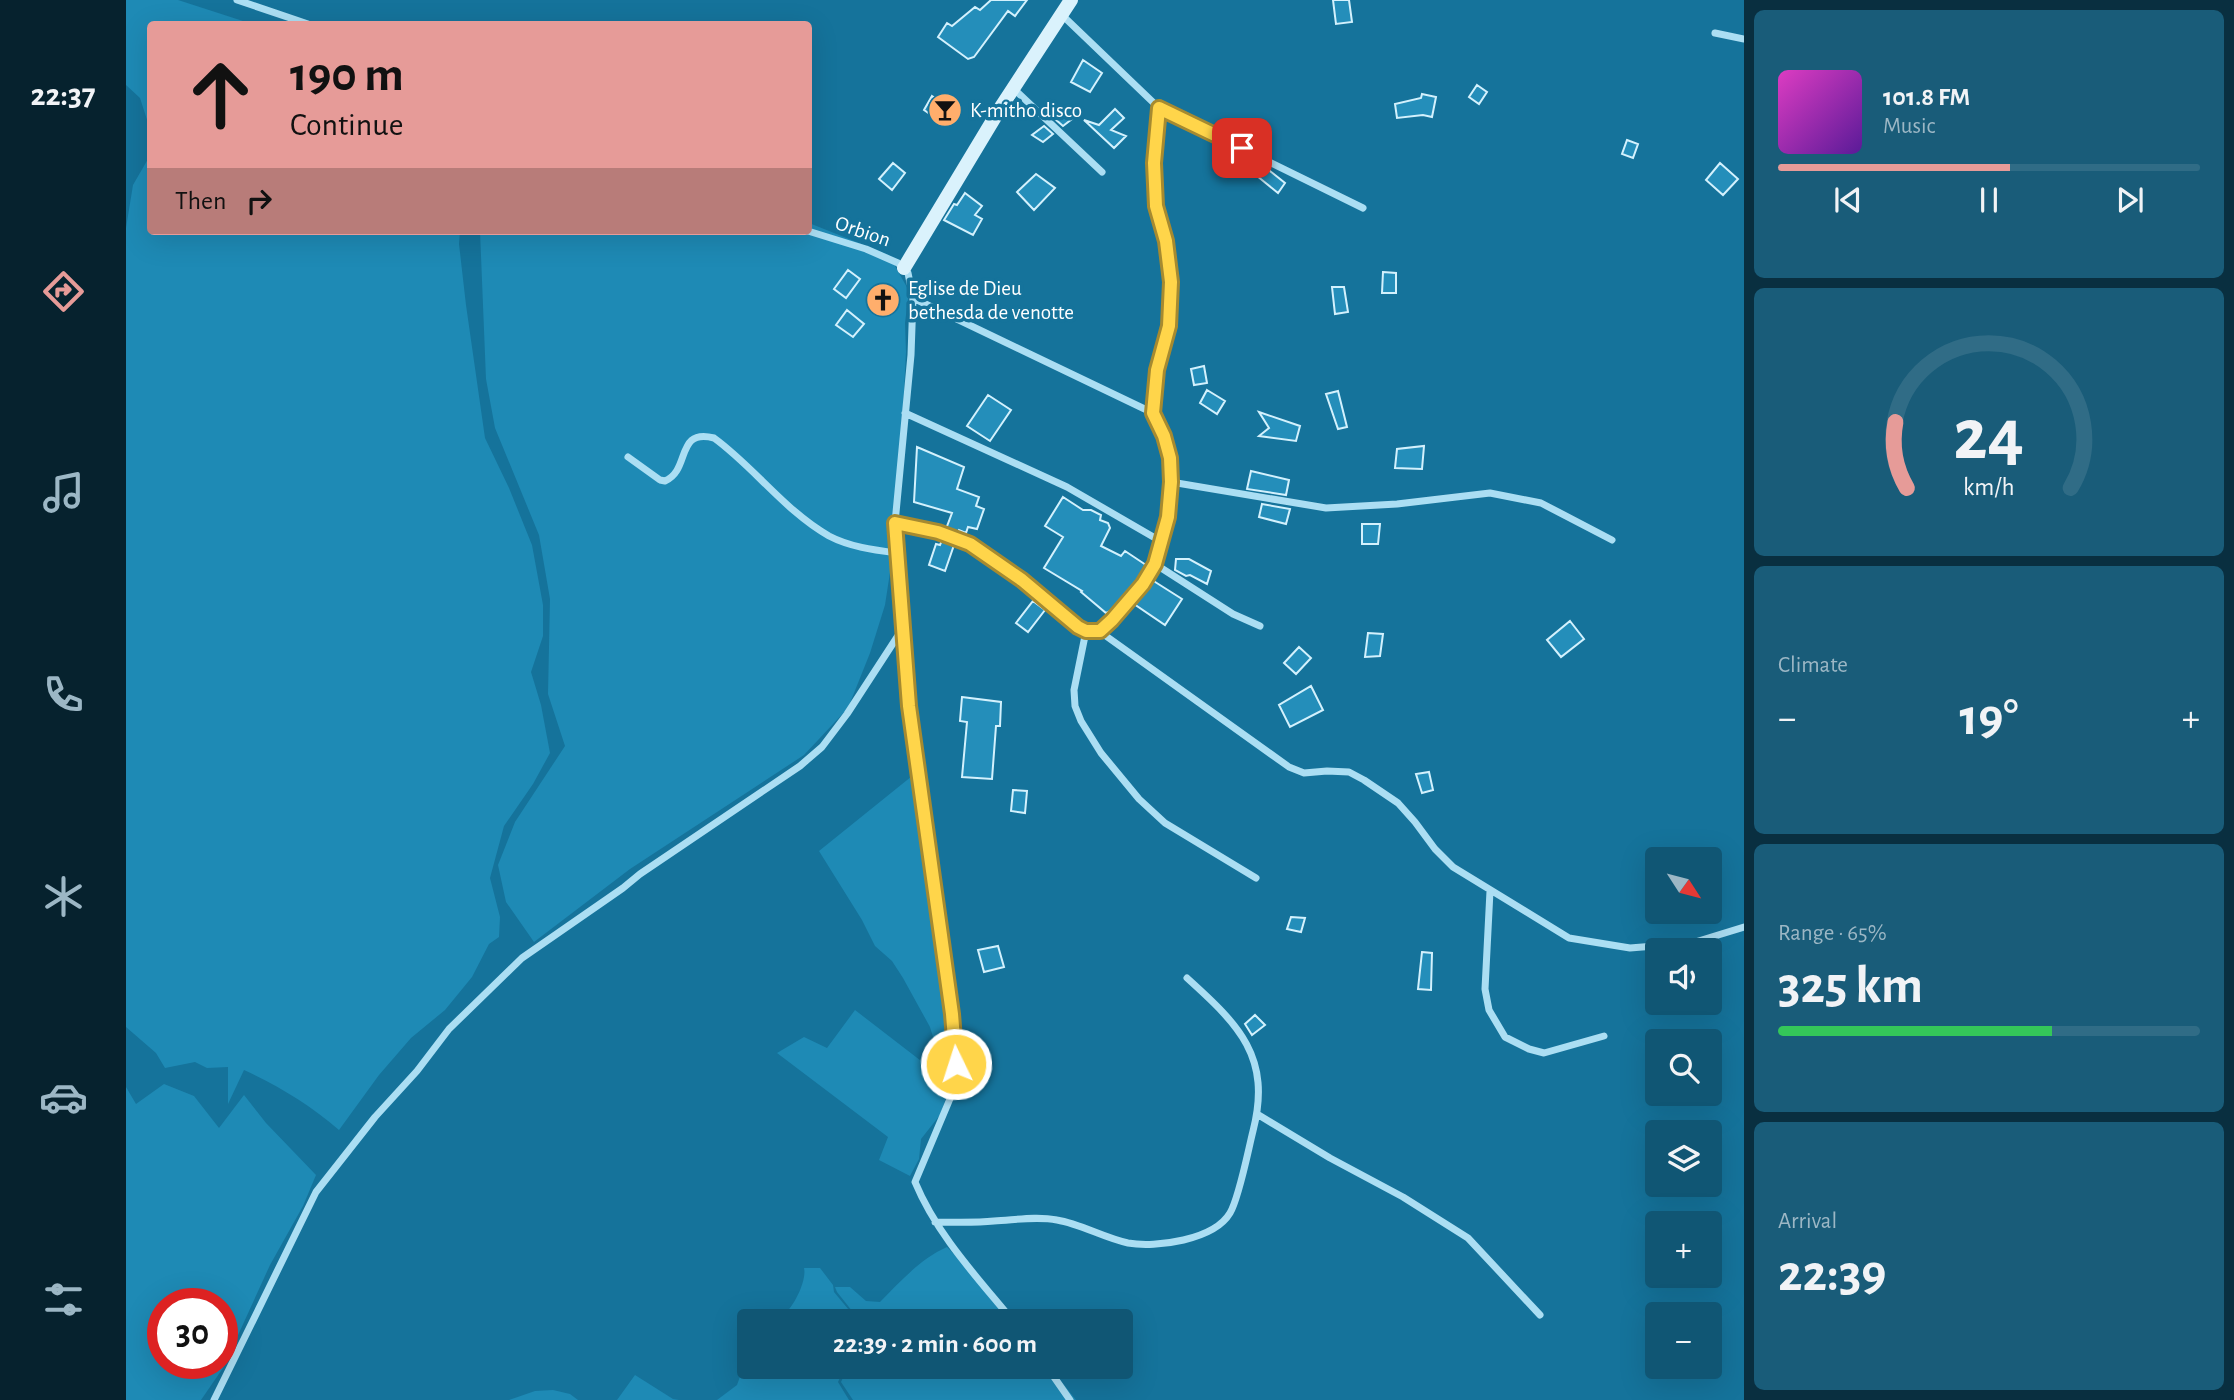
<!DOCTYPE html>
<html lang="en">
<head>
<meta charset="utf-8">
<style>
	:root { --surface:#105674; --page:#195c79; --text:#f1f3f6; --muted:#9cb7c5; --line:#306c86; --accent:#e69b98 }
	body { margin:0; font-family:"Alegreya Sans",sans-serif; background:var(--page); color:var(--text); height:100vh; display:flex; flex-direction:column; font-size:26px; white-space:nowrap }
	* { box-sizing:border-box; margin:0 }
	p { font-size:23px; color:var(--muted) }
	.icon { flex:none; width:38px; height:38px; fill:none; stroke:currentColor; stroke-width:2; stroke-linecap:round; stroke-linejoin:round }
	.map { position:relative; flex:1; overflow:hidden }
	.drawer { display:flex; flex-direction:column; gap:10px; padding:10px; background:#092f40; width:490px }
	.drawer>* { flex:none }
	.top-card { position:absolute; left:21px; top:21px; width:665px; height:214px; border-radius:7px; box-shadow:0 7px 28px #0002; background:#e69b98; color:#111; overflow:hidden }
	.needle { width:46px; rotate:126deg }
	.tools { position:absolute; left:1519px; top:847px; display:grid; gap:14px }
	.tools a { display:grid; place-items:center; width:77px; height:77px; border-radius:7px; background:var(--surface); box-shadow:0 7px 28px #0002; font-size:35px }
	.speed { position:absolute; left:21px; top:1288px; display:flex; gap:14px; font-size:35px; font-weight:700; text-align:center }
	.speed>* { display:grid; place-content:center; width:91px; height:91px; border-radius:50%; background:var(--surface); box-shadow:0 7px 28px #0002; line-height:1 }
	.speed .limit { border:10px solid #d22; background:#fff; color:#111 }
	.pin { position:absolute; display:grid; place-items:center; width:60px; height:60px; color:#fff; margin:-30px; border-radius:14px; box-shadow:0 4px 10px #0006 }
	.me { position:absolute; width:77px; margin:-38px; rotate:356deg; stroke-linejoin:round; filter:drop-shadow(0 0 5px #0008) }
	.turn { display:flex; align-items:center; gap:24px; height:147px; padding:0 28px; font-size:32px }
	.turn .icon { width:91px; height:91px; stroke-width:2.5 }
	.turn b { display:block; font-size:49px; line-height:60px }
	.then { display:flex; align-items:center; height:66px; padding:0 28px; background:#0003; gap:14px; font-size:26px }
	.big { font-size:52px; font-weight:700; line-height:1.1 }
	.drawer .card { flex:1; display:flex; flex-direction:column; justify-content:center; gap:10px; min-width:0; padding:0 24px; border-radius:10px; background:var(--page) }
	.drawer .dial { align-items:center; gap:0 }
	.dial svg { height:182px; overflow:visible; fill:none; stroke:var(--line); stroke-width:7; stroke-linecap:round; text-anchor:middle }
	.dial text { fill:var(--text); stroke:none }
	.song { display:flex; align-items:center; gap:21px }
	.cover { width:84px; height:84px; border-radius:10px; background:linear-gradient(135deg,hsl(310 70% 55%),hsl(270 70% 35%)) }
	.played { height:7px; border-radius:4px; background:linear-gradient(90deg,var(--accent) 55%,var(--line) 55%) }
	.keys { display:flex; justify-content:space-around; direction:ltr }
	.heat { display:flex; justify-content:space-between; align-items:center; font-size:38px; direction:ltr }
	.charge { height:10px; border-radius:5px; background:linear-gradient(90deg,#34c759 65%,var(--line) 0) }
	.trip { position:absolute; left:611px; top:1309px; width:396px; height:70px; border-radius:7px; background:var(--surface); box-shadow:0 7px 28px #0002; font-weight:700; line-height:70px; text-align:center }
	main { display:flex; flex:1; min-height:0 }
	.tab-bar { display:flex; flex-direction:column; width:126px; justify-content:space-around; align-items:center; background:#06222e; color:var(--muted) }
	.tab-bar .icon { width:49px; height:49px }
	.tab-bar .current { color:var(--accent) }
	.tab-bar b { font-size:32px; color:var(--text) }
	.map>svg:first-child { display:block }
	.green { fill:#1e8ab5; fill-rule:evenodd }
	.building { fill:#248eba; stroke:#d3f1fd; stroke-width:2 }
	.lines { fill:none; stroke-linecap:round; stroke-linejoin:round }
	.street { stroke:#abdef3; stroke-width:7 }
	.secondary { stroke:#daf2fc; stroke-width:14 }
	.route-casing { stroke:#a68a30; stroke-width:18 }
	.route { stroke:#ffd54a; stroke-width:12 }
	.labels { text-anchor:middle; stroke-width:7; stroke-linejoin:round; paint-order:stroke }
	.poi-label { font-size:21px; fill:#fff; stroke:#15739b; text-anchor:start }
	.street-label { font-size:21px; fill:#fff; stroke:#15739b }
</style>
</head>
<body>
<main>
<nav class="tab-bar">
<b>22:37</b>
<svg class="icon current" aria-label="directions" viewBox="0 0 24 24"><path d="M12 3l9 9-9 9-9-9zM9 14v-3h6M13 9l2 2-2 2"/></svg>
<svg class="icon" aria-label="music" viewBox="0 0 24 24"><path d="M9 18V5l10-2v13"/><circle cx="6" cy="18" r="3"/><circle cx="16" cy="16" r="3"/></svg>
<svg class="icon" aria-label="phone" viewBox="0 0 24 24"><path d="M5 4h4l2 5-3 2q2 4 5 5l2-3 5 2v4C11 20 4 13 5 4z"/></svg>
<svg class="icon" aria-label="climate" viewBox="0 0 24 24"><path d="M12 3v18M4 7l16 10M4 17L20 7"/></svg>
<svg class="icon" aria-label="car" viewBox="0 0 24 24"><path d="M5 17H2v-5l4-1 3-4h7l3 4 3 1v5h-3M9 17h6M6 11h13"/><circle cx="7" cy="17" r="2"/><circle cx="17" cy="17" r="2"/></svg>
<svg class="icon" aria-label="filters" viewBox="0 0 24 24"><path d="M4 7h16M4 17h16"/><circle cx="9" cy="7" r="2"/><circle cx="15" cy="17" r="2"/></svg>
</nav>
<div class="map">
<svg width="1618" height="1400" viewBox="0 0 1618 1400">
	<rect width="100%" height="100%" fill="#15739b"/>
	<!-- green -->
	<path class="green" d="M0,0H52L120,22L121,24H24V129L14,98L0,85Z
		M24,130V231H334L333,244L340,305L359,438L383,488L406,545L417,605V636L405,672L415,705L424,753L407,784L378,826L364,878L374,917L373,937L363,944L346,977L319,1010L285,1038L253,1075L213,1130C184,1105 153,1086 118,1070L102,1104V1067L81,1068L69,1062L39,1068L30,1053L0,1027V228L7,185L22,159Z
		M683,223L763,255L783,291L779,323L780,352L771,527L759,605L744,653L722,708L678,755L504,869L408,942L380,902L372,865L389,822L439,746L422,694L424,599L413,535L369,428L360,379L354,231H682Z
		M796,768L824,1007L822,1022L829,1076L816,1067L804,1027L777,978L766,961L749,946L736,920L693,851Z
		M729,1010L825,1084L814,1115L795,1139L793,1159L784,1176L753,1160L762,1137L651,1053L678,1037L701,1048Z
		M38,1084L68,1096L93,1128L118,1095L140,1123L190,1175L177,1206L144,1265L97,1368L75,1400H0V1087L10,1104ZM37,1304H96V1363H37Z
		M821,1247L877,1304L890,1321H734L711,1292L709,1287H724L740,1301L754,1302C775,1281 794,1259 821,1247Z
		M678,1268H694L707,1285L708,1292L732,1321H636C643,1319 653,1319 658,1314C668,1307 681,1280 678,1268Z
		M623,1351V1367H719L712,1382L723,1400H591L611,1385Z
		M722,1367H924L950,1400H727L715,1382Z
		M509,1375L547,1399L553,1400H491Z
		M427,1390L444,1394L452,1400H383L409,1391Z"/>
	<!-- building -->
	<path class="building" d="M865,0H901L889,16L882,11L848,57L842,59L812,37L821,23L826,26L849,7L854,10Z
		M1207,0H1223L1226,22L1210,24Z
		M957,60L976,73L964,92L945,82Z
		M1351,85L1361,92L1353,104L1343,97Z
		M1296,94L1310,97L1306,117L1297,115L1271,118L1269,104L1295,98Z
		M806,96L826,109L817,123L798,110Z
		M989,109L998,118L985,130L1000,136L988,148L958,120L973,125Z
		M940,111L946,119L937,126L929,119Z
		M918,126L927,134L917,142L906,135Z
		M1501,140L1512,144L1507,158L1496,154Z
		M767,163L779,173L766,190L753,179Z
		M1594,163L1612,179L1597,195L1580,180Z
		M1139,167L1159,183L1152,193L1131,176Z
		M910,174L929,188L908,210L891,192Z
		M839,193L856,206L849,215L856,219L847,235L818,220L828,204L831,205Z
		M722,270L734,279L720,298L708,289Z
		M1257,272L1270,273V293H1256Z
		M1206,287H1218L1222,312L1209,314Z
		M721,310L738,324L727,337L710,325Z
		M1078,366L1081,383L1068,385L1065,369Z
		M1081,390L1099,401L1091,414L1074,403Z
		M1212,391L1221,427L1212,429L1200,394Z
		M862,395L885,410L864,441L841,426Z
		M1133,412L1174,426L1170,441L1133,436L1143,428Z
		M1298,446L1296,469L1269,468L1271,449Z
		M791,447L838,467L831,489L853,497L850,506L858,509L851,529L842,527L840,533L833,530L832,533L820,529L826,513L788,502Z
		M1125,471L1163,480L1160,495L1121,489Z
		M937,497L957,510H965L975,515L974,520L982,523L984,528L975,546L995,556L999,551L1020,565L1012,581L987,610L980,613L955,592L956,591L918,568L937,537L919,526Z
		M1136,504L1164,509L1160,524L1133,517Z
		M1236,524H1254L1252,544H1236Z
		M816,540L828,545L819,571L803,565L810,544L814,545Z
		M1050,559H1063L1085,571L1081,584L1064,575L1060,576L1049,570Z
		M1026,580L1056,599L1039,625L1008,604Z
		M907,601L919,610L902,632L890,623Z
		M1444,621L1458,639L1435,657L1421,640Z
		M1242,633L1257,634L1254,656L1239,657Z
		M1173,647L1185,658L1170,674L1158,663Z
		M1185,686L1197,710L1164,727L1153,705Z
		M836,697L875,702L874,726H870L866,779L836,777L841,722L834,721Z
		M1303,772L1307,790L1296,793L1290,774Z
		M887,790L901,791L899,813L885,811Z
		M1165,917L1179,918L1175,932L1161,929Z
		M872,946L878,967L858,972L852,950Z
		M1296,952L1306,953L1305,990L1292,989Z
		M1129,1015L1139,1025L1126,1035L1119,1024Z"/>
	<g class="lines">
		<!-- street -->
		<path class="street" d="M111,0L182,24
			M936,15L1033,108L1237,208
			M1589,33L1618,39
			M888,89L976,172
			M787,298L1027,413
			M779,413L941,487L1036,542
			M502,457L534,480L539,481C565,470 549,428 588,438C628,467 659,511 703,536C724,547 748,550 771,553
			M1045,482L1200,508L1271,504L1364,493L1415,503L1486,540
			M769,523L812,532L843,544L896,581L952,627L960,631H973L1163,767L1178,773L1201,771L1223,772L1238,780L1272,803L1289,822L1309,849L1327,867L1443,938L1504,948L1566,943L1618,927
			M1029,564L1107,614L1134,626
			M777,630L783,706L796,805L826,1014L830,1064L826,1094L789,1182C811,1235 851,1277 887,1321
			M960,631L948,690L949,706L955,721L975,753L1013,799L1039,823L1130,878
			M973,631L986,620L1017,584L1035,549L1042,518L1045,482L1043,458L1038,436L1027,413L1031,370L1043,326L1045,282L1040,241L1030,206L1028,163L1033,108
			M1364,891L1359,989L1363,1010L1379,1037L1403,1049L1418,1053L1478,1036
			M1131,1114L1204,1158L1277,1197L1342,1238L1414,1315
			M809,1222C829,1222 848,1223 868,1221C889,1220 910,1216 931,1220C955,1224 978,1238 1002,1243C1030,1248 1088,1240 1104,1213C1113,1198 1122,1151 1127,1131C1146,1057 1113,1025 1061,978
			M921,1367L944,1400
			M88,1400L190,1192L249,1117L291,1071L323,1029L396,958L497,888L514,874L674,766L696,747L721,714L777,628L769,523L785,355L787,298L782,273L772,263L740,249L682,231"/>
		<!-- secondary -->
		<path class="secondary" d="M778,268L875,107L945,0"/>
	</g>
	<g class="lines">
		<!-- route casing -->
		<g class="route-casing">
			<path id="route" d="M830,1064L826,1014L783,706L769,523L812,532L844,544L896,580L952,627L960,631H974L986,620L1017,584L1029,564L1042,517L1045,482L1044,458L1038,436L1027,413L1031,370L1043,326L1045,282L1040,241L1030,206L1028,163L1033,108L1116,148"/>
		</g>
		<!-- route -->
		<use href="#route" class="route"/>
	</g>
	<!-- icons -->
	<defs>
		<g id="bar-disc" transform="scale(1.75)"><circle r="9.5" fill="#ffae6c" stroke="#15739b"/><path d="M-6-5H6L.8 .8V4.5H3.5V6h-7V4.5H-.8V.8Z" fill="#111"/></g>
		<g id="church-disc" transform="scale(1.75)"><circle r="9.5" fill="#ffae6c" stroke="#15739b"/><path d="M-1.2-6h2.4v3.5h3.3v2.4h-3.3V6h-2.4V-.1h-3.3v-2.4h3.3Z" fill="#111"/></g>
	</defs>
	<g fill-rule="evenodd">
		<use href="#bar-disc" x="819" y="110"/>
		<use href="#church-disc" x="757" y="300"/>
	</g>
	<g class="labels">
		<!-- poi labels -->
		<g class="poi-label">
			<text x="844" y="117">K-mitho disco</text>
			<text x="782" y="295">Eglise de Dieu<tspan x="782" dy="24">bethesda de venotte</tspan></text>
		</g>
		<!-- street labels -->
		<g class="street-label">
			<text transform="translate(737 231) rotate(19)" y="7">Orbion</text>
		</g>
	</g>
</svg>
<div class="tools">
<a><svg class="needle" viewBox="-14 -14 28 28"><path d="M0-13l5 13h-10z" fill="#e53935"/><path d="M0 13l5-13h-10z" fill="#9cb7c5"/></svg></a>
<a><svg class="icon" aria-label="sound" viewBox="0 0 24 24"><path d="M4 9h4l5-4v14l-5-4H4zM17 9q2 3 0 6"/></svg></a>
<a><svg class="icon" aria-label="search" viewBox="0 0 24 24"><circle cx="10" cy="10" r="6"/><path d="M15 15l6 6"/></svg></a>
<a><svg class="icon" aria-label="layers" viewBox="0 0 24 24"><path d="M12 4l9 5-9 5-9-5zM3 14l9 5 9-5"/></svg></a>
<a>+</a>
<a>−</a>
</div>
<div class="speed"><div class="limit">30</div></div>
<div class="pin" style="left:1116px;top:148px;background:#d93025"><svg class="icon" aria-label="arrive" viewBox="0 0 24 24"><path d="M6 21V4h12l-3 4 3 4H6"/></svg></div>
<svg class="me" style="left:830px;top:1064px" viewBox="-20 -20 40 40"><circle r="17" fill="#ffd54a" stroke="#fff" stroke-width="3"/><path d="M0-11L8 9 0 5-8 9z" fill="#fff"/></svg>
<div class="trip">22:39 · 2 min · 600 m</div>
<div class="top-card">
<div class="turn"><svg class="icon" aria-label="ahead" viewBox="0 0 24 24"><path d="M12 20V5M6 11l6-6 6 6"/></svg><div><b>190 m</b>Continue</div></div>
<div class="then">Then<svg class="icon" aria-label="right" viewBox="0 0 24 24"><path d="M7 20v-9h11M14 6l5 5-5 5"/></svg></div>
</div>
</div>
<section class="drawer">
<div class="card">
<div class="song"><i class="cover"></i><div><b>101.8 FM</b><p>Music</p></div></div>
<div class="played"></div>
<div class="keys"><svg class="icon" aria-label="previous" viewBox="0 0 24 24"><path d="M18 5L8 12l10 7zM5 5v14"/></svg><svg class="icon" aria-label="pause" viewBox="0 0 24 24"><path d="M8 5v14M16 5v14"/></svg><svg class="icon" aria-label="next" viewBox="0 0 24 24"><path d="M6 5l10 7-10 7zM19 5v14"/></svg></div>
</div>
<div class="card dial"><svg viewBox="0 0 100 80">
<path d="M14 69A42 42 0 1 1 86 69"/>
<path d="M14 69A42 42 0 0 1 9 40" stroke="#e69b98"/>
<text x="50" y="56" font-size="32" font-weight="700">24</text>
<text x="50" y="72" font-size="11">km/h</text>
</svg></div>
<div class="card"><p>Climate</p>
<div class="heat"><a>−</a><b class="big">19°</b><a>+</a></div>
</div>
<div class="card"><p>Range · 65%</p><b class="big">325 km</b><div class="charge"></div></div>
<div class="card"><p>Arrival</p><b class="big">22:39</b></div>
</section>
</main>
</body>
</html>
